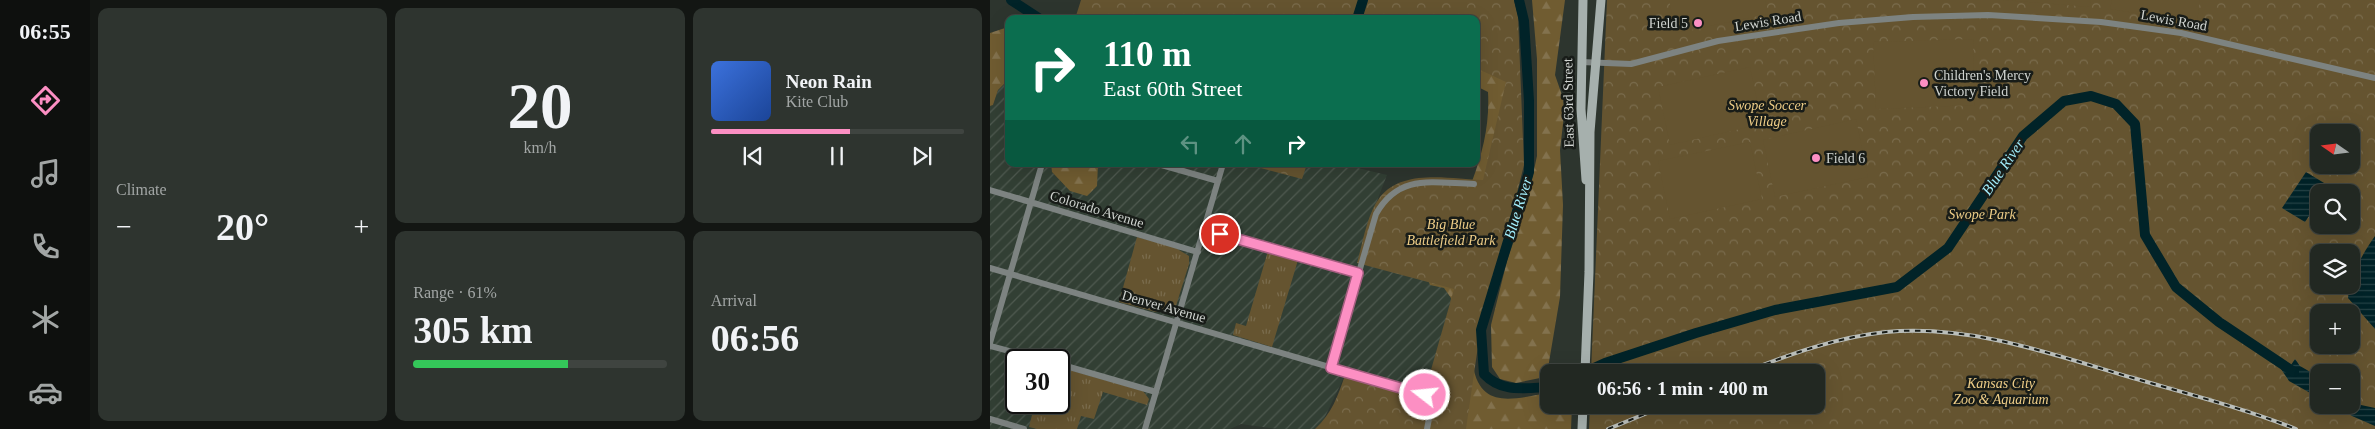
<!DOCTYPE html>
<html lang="en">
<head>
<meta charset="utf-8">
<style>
	:root { --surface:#222822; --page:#2e342f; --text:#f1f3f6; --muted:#a2a6a5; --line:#3f4440; --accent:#fc8fc3 }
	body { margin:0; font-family:Georgia,serif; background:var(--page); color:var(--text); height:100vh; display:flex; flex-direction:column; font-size:19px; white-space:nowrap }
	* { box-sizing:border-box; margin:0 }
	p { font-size:16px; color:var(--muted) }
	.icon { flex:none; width:28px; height:28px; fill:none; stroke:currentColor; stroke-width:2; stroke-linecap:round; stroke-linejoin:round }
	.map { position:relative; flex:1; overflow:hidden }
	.side { display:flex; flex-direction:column; gap:8px; padding:8px; background:#131613; width:900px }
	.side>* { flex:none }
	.top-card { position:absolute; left:15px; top:15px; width:475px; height:152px; border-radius:10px; box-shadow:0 5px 20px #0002,0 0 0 1px var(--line); background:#0b6e4f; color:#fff; overflow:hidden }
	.needle { width:32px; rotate:284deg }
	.buttons { position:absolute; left:1320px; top:124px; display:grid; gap:10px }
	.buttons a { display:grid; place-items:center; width:50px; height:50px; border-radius:10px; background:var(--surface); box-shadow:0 5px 20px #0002,0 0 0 1px var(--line); font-size:25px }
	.speed { position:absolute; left:15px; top:349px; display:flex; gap:10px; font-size:25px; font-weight:700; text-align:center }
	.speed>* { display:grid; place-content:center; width:65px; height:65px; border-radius:50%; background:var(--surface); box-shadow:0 5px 20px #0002,0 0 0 1px var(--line); line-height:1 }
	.speed .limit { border:2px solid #111; border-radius:8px; background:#fff; color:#111 }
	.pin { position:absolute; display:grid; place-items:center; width:42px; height:42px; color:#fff; margin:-21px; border:2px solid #fff; border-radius:50%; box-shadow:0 1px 5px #0007 }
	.me { position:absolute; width:55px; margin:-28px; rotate:286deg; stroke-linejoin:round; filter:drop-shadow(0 0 4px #0008) }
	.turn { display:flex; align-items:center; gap:18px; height:105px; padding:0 15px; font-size:22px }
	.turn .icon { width:65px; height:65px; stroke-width:2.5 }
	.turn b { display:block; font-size:35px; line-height:42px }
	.lanes { display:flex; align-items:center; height:48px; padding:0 15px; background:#0003; justify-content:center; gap:25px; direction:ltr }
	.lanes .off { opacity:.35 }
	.big { font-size:38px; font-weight:700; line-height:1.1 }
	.side .tile { flex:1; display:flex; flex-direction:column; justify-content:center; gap:8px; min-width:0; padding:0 18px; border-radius:10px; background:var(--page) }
	.side .dial { align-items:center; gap:0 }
	.dial b { font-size:65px; line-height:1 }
	.song { display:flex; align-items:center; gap:15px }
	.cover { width:60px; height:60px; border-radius:8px; background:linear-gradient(135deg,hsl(220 70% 55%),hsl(220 70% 35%)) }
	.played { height:5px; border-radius:2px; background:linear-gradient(90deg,var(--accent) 55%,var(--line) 55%) }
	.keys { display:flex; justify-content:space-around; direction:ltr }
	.heat { display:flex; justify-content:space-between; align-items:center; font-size:28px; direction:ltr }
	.charge { height:8px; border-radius:4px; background:linear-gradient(90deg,#34c759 61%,var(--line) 0) }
	.side .tiles { flex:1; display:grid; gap:8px; grid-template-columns:repeat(3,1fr) }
	.tile:first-child { grid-row:span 2 }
	.trip { position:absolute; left:550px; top:364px; width:285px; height:50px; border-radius:10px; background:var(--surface); box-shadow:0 5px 20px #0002,0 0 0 1px var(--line); font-weight:700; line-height:50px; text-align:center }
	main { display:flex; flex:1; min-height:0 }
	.dock { display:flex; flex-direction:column; width:90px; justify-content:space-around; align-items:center; background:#0e100e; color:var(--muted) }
	.dock .icon { width:35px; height:35px }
	.dock .on { color:var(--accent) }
	.dock b { font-size:22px; color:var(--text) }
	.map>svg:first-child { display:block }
	.industrial { fill:url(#industrial-furrows); fill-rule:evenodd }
	.grass { fill:url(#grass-tufts) }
	.forest { fill:url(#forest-firs) }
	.park { fill:url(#park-crowns); fill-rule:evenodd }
	.garden { fill:#655430 }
	.water { fill:url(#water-rules) }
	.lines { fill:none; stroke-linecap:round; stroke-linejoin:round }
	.stream { stroke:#012328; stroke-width:2 }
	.river { stroke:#012328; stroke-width:10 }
	.street { stroke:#7d8381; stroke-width:6 }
	.secondary { stroke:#a6b0ad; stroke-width:9 }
	.rail-casing { stroke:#babeba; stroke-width:4 }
	.rail { stroke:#181c18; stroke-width:2; stroke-dasharray:5.5; stroke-linecap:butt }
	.route-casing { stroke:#a45d7f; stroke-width:12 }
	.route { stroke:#fc8fc3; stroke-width:9 }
	.poi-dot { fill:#fc8fc3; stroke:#181c18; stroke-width:2 }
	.labels { text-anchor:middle; stroke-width:5; stroke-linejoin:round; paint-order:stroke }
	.street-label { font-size:14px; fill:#d0d4d0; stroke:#181c18 }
	.poi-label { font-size:14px; fill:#d0d4d0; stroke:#181c18; text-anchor:start }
	.park-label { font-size:14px; font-style:italic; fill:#eecd87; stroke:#181c18 }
	.water-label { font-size:15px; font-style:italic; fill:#a2eefc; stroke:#181c18 }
</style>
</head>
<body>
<main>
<nav class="dock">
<b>06:55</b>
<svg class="icon on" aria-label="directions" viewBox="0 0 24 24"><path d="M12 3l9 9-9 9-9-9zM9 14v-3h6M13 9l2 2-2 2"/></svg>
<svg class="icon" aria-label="music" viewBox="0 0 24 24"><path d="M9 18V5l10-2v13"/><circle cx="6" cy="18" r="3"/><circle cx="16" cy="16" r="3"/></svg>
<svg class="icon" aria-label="phone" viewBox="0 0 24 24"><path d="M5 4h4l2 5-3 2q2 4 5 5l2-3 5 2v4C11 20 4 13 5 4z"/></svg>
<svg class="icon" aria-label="climate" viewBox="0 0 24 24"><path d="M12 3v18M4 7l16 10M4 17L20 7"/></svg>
<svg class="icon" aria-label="car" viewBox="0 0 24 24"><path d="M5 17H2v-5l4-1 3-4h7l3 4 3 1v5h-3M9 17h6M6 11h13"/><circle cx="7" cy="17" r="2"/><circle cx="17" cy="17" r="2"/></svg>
</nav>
<section class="side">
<div class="tiles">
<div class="tile"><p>Climate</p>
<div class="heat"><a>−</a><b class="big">20°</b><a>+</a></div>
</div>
<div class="tile dial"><b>20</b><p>km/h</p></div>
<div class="tile">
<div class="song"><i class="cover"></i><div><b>Neon Rain</b><p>Kite Club</p></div></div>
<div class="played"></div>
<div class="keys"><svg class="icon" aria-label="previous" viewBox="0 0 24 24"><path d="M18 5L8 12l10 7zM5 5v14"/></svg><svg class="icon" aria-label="pause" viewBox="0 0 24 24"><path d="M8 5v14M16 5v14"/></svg><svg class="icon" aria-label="next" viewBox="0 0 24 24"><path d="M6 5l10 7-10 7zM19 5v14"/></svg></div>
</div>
<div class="tile"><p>Range · 61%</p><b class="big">305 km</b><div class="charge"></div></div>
<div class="tile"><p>Arrival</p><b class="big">06:56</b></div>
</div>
</section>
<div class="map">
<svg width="1385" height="429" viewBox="0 0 1385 429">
	<defs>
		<pattern id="industrial-furrows" width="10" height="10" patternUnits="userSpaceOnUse" patternTransform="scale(1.25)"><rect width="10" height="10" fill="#323f34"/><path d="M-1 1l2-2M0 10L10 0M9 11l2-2" fill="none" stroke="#4f5a50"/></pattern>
		<pattern id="grass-tufts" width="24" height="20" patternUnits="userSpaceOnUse" patternTransform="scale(1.25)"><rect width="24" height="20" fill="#655430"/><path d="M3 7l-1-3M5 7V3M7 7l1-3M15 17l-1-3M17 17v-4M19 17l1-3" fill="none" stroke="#7a6c4d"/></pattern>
		<pattern id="forest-firs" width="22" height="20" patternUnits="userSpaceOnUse" patternTransform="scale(1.25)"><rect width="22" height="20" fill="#705c31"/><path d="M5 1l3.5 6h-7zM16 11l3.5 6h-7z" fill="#83724e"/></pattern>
		<pattern id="park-crowns" width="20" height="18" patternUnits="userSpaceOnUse" patternTransform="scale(1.25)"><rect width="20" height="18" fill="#655430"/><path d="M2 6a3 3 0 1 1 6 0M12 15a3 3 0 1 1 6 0" fill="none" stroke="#7a6c4d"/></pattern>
		<pattern id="water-rules" width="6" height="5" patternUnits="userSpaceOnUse" patternTransform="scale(1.25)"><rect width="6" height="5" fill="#012328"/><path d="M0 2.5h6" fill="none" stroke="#254246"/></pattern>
	</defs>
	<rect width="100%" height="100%" fill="#2d352e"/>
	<!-- industrial -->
	<path class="industrial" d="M19,79V164H61L62,172L73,184L98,194L107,164H351L397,175L385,206L464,289L435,395L355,375L333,421L324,429H288L251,424L240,429H0V106L3,105L8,90ZM26,360H69V402H26Z"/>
	<!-- grass -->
	<path class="grass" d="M147,237L184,247L199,256V264L185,309L166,312L129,302Z
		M278,251L308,260L282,347L243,335L246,323L256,326Z
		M69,367L153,391L159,399L157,405L113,392L104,419L91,416L87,429H47L39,427L45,403L69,402Z"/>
	<!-- forest -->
	<path class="forest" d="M516,0L521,67L483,366C491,411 525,398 559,393V405H582L581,429H466L459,326L461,298L454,288L440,285L437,277C465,219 502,159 498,92L486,86V19H376Z
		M542,0H575L565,75L573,98L574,115L570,150L573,205L570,297L558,368L550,378L526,383L510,379L502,367L501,325L517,261L537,202L547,156V59Z
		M15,28L19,29V79L8,90L3,105L0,106V33Z
		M61,164H108L107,186L97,196L80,191L62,172Z"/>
	<!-- park -->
	<path class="park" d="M91,0H524L528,16L534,165L487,353L476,429H325C342,413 348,396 355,375L433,398L464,289L367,263C373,242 377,214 390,197C413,168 461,179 493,180L516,82L486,68V19H85Z
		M617,0H1385V429H599L600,405H826V372H601ZM1329,132H1361V165H1329ZM1329,192H1361V225H1329ZM1329,252H1361V285H1329ZM1329,312H1361V345H1329ZM1329,372H1361V405H1329Z
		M255,164H317L312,179Z"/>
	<!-- garden -->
	<path class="garden" d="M679,0H775L778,14L686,33Z
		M1013,0H1101L1100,7Z
		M1122,0H1210L1207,23L1120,9Z
		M983,39L985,105L886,109L883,42Z
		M760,67L772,124L680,145L668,87Z
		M866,119L878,177L785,197L773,140Z
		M760,142L772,199L680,219L668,161Z"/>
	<!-- water -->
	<path class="water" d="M1316,172L1339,186L1334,192H1329V201L1315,222L1292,208Z
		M1385,236V329L1358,298C1360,277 1372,254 1385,236Z
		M1305,359L1310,366L1329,377V398L1299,381L1291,369L1293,361L1301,365Z
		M1361,398L1371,405L1385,408V426L1362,416L1345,405H1361Z"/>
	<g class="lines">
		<!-- stream -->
		<path class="stream" d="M25,3L26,0"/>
		<!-- river -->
		<path class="river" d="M21,0L50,19
			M529,0L534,21L539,101V172L491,330L494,374C512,393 534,388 559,387
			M367,19L373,0
			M595,372L615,363L706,333L785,310L907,287L958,248L1033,136L1074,101L1101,96L1126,104L1145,124L1155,235L1186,287L1229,322L1304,372"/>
		<!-- street -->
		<path class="street" d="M591,62L641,64L728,41L849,23L923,17L998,15L1111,22L1191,33L1385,78
			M168,164L228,181
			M0,190L208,252
			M214,229L368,273
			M0,268L435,395L442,403L437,429
			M0,343L52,164
			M0,346L53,360
			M69,364L166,392
			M341,368L386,214C409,173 443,183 484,184
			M0,419L34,429
			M155,429L233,164"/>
		<!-- secondary -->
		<path class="secondary" d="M593,0L591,109L596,180
			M595,372L599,272L600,132L611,0
			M592,429L593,405"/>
		<!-- rail casing -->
		<g class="rail-casing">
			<path id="rail" d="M755,372C800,354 848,337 896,332C981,324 1064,355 1143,378C1198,394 1253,408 1306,429
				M618,429L677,405"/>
		</g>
		<!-- rail -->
		<use href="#rail" class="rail"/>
	</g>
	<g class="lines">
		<!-- route casing -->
		<g class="route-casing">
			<path id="route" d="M230,234L368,273L341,368L435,395"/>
		</g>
		<!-- route -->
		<use href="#route" class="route"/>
	</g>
	<!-- markers -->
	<g class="poi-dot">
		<circle cx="708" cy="23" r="5"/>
		<circle cx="934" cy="83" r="5"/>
		<circle cx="826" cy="158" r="5"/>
	</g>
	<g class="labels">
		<!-- street labels -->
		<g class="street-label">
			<text transform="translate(1184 20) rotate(10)" y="5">Lewis Road</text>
			<text transform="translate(778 21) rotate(-9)" y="5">Lewis Road</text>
			<text transform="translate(578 103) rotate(-91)" y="5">East 63rd Street</text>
			<text transform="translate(107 209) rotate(17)" y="5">Colorado Avenue</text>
			<text transform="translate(174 306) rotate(16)" y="5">Denver Avenue</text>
		</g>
		<!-- poi labels -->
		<g class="poi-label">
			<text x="698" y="28" text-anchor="end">Field 5</text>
			<text x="944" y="80">Children's Mercy<tspan x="944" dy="16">Victory Field</tspan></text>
			<text x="836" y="163">Field 6</text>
		</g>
		<!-- park labels -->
		<g class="park-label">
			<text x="777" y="110">Swope Soccer<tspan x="777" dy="16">Village</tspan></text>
			<text x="992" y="219">Swope Park</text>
			<text x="461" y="229">Big Blue<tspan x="461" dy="16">Battlefield Park</tspan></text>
			<text x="1011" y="388">Kansas City<tspan x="1011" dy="16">Zoo &amp; Aquarium</tspan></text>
		</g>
		<!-- water labels -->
		<g class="water-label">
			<text transform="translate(1013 167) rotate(-56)" y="5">Blue River</text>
			<text transform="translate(528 208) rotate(-73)" y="5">Blue River</text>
		</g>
	</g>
</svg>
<div class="buttons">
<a><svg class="needle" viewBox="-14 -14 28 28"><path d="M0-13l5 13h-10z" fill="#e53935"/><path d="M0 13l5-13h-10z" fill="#a2a6a5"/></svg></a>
<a><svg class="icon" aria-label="search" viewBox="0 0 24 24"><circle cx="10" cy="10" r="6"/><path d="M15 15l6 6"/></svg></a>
<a><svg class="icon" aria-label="layers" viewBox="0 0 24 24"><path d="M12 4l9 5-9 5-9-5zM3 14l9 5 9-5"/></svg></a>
<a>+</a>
<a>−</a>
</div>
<div class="speed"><div class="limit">30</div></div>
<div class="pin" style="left:230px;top:234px;background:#d93025"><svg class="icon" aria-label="arrive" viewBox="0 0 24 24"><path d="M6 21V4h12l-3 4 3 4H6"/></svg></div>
<svg class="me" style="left:435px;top:395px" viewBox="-20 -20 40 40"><circle r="17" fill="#fc8fc3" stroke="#fff" stroke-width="3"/><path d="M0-11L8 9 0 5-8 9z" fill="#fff"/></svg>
<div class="trip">06:56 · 1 min · 400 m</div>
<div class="top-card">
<div class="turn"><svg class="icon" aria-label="right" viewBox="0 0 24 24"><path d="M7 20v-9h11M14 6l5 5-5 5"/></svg><div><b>110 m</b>East 60th Street</div></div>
<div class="lanes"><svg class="icon off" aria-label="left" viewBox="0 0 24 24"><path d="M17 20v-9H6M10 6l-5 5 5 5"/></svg><svg class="icon off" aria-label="ahead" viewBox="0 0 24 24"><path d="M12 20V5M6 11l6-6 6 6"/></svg><svg class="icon" aria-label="right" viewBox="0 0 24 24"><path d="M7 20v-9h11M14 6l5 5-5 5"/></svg></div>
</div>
</div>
</main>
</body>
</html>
